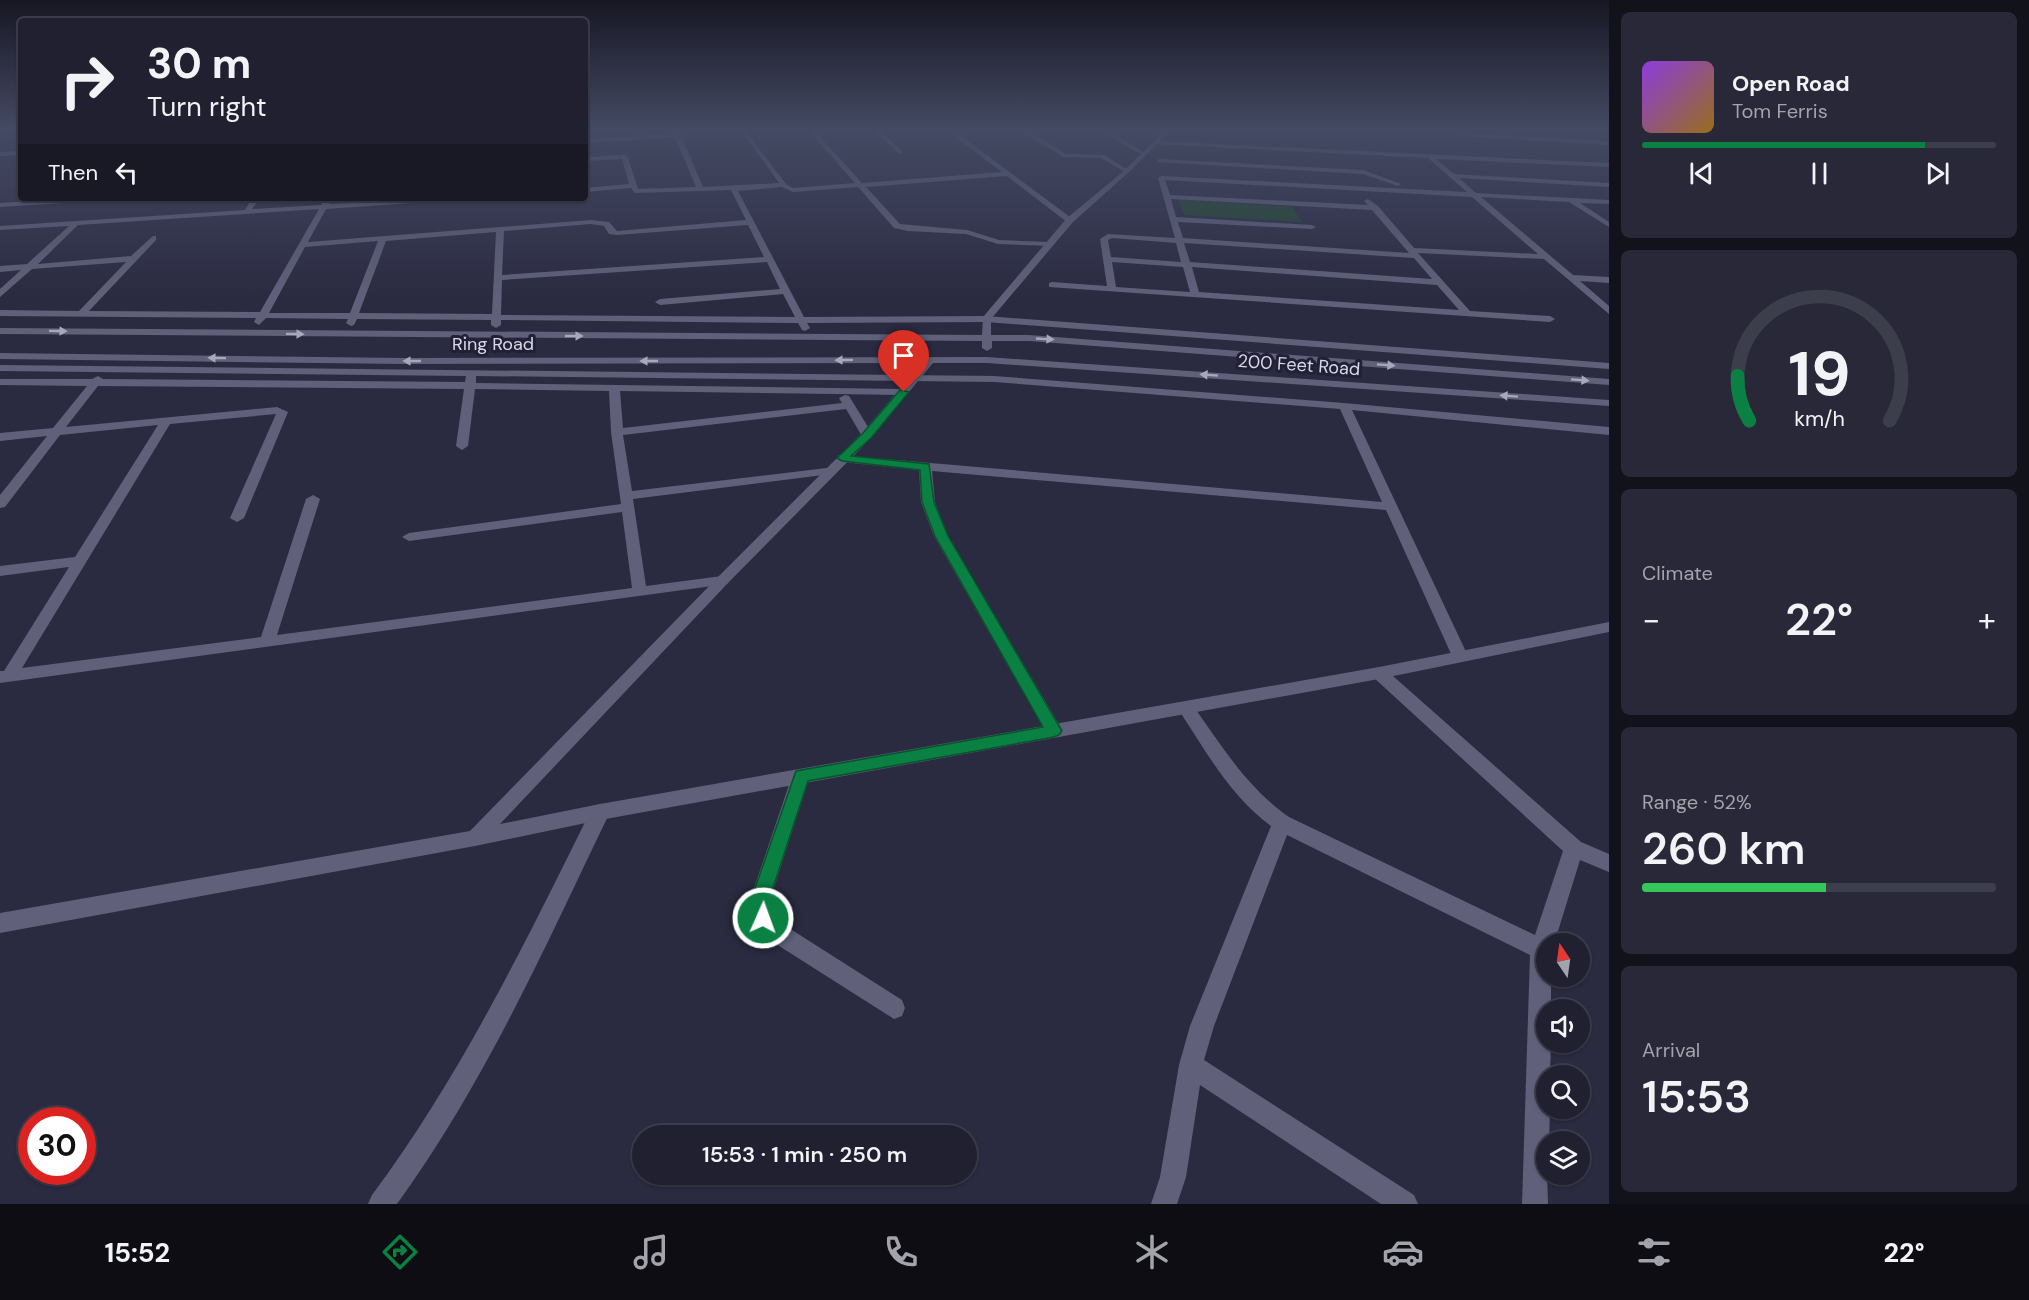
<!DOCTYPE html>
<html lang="en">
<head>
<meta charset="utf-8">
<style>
	:root { --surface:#202030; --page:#282838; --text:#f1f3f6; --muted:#a2a3ab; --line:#3d3e4c; --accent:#0b8043 }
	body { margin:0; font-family:"DM Sans",sans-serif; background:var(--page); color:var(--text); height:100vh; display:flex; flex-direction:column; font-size:22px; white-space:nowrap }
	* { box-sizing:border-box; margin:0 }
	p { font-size:20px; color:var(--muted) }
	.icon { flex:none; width:33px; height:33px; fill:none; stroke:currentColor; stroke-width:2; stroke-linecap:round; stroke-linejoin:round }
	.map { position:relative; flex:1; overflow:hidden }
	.side { display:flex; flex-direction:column; gap:12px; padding:12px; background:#12121a; width:420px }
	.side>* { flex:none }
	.top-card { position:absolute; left:18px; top:18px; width:570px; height:183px; border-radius:6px; box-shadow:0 2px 4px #0004,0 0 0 2px var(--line); background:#202030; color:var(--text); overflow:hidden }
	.needle { width:39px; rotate:347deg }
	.fabs { position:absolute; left:1536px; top:933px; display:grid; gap:12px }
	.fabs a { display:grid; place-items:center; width:54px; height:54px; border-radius:50%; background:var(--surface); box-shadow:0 2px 4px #0004,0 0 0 2px var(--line); font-size:30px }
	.speed { position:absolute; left:18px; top:1107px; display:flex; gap:12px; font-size:30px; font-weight:700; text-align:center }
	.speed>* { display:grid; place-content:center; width:78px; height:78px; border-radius:50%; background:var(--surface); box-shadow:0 2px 4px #0004,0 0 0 2px var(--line); line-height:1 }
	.speed .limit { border:9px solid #d22; background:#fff; color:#111 }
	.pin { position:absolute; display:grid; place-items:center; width:51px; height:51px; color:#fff; margin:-62px -26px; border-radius:50% 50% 50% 0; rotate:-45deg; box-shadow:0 0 6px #0007 }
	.pin .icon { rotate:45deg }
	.me { position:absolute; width:66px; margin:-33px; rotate:2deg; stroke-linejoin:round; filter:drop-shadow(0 0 4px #0008) }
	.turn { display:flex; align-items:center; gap:21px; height:126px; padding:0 30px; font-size:27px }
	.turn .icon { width:78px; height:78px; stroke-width:2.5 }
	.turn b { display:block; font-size:42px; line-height:51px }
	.then { display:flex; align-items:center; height:57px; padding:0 30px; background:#0003; gap:12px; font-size:22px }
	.big { font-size:45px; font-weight:600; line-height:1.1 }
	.side .tile { flex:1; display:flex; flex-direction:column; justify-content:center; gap:9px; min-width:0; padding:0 21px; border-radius:9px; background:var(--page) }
	.side .dial { align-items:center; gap:0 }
	.dial svg { height:156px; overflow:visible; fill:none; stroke:var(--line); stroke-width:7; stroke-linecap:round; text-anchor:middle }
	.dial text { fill:var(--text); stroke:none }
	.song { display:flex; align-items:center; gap:18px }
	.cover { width:72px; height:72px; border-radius:9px; background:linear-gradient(135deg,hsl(270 70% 55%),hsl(40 70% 35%)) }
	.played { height:6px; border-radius:3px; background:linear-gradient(90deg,var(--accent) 80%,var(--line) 80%) }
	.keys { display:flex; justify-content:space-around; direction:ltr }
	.heat { display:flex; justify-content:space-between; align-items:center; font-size:33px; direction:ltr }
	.charge { height:9px; border-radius:4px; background:linear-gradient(90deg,#34c759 52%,var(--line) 0) }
	.trip { position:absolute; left:632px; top:1125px; width:345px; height:60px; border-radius:30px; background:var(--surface); box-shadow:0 2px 4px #0004,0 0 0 2px var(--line); font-weight:600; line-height:60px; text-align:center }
	.tab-bar { display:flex; height:96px; justify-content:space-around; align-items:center; background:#0d0d13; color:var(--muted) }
	.tab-bar .icon { width:42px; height:42px }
	.tab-bar .on { color:var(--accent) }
	.tab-bar b { font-size:27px; color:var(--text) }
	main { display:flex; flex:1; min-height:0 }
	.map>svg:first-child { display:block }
	.green { fill:#1f462a }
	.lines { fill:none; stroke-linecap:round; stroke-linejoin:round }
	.street { fill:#60607a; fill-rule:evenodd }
	.secondary { fill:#60607a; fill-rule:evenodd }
	.oneway { fill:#a8a8bb }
	.route { fill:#0b8043; stroke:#07532c; stroke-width:1.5 }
	.labels { text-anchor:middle; stroke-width:6; stroke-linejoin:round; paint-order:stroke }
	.far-street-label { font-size:18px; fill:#d8d8e7; stroke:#212036 }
</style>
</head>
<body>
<main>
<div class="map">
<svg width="1609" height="1204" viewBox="0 0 1609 1204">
	<rect width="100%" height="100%" fill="#2a2a40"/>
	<!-- green -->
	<path class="green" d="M1179,200L1292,207L1302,222L1184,215Z"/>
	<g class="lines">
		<!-- street -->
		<path class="street" d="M672,130H678L681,135L703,187L779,183L741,130H745L786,184L793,188L855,183L808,130H814L862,183L1002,172L946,130H953L1074,220L1067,222L1007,176L866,187L900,224L967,230L999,240L1050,242H1053V246L998,244L966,234L908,231L894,228L858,187L793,192L782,187L738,191L804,317L986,316L1609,363V369L986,322L807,323L810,328L805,331L802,330L798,323L501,320V325L496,328L491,325V320L357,319L354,325L351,326L346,323L348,319L266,318L259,325L254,322L256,318L0,316V310L79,311L126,262L32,269L0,297V289L21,270L0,272V266L27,264L69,226L0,230V226L245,210L252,198H260L252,209L321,205L325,198L332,199L329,204L459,198L455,200L326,209L308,242L591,220L609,222L617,231L746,220L731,190L635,193L631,188L585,192V188L629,184L622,159L585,161V157L625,155L628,157L638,189L696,187L675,137L585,143V139L673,133ZM319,209L260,312L89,311L156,240V236H153L131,256L38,264L78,225ZM591,224L604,226L609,234L617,235L748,225L764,257L502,275L504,231ZM496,232L492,314L359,313L386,241ZM378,241L350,313H269L305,247ZM767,262L780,289L660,299L655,302L660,305L783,294L795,317L501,315L502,280Z
			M873,130H880L902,151V153H898Z
			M1019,130H1058L1032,133L1066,154L1104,155L1130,171L1125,172L1101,158L1063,157Z
			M1100,130H1107L1147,154L1142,155Z
			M1463,133L1609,141V145L1461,136Z
			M1155,141L1609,163V167L1436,159L1454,174L1609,183V187L1459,178L1476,193L1609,200V204L1580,203L1609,222V227L1569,202L1481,197L1573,275L1609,277V283L1580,281L1609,306V314L1544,259L1418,253L1470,311L1550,316L1555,319L1550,322L1049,287V283L1052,282L1107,286L1100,239L1108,234L1175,238L1158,178L1161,176L1467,192L1428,158L1153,144ZM1165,180L1472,197L1538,254L1414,248L1378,206L1368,199L1364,201L1368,205L1170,195ZM1171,199L1372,210L1409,253L1183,238L1178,222L1312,229L1316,227L1312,225L1176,217ZM1112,238L1176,243L1181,262L1111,257L1108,240ZM1184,243L1414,258L1432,279L1190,262ZM1112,262L1183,267L1190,292L1116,287ZM1192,267L1437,285L1459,310L1199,292Z
			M1159,159L1363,170L1401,184L1398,186L1363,174L1157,162Z
			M78,198H117L113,200L0,207V203Z
			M0,365L994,376L1344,403L1609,427V435L1352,410L1468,656L1466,660H1454L1452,656L1386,510L932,471L935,502L948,536L1063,731L1060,736L1054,738L1048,736L934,536L921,502L919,470L842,462L838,461V455L1382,502L1340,409L994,382L476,376V383L904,389L909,392L904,395L620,391L623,428L842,403L839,398L845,395L849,396L873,435L871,438H863L846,409L623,435L632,491L835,467L837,470L835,473L831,474L633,499L646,586L722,576L729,581L727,584L0,683V671H4L69,567L0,576V566L75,557L158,425L60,435L5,507L0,508V495L47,436L0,441V433L53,428L87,386L0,385V379H92L98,376L103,379L465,382L466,376L0,371ZM98,386L464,389L456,446L462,450L468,446L475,389L609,391L611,432L621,504L409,533L402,537L409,541L622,512L632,588L277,635L320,499L313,495L306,499L261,637L22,668L170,424L276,414L230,518L237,522L244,518L288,412L277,407L66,427Z
			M1379,667L1385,669L1581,842L1609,854V872L1580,860L1554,944H1546V976H1551V1010H1546V1042H1551L1550,1076H1546V1108H1550L1549,1142H1546L1548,1204H1522L1530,955L1287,835L1214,1026L1204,1060L1414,1195L1418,1204H1381L1200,1085L1186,1177L1177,1204H1151L1160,1177L1179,1065L1190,1026L1271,826C1231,797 1207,753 1180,712L1177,708L1180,704L1186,702L1192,704C1221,745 1247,788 1289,817L1535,935L1563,851L1373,677L1371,673L1373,669Z
			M801,769L807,771L810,776L773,891V912L781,923L902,1000L905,1008L902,1016L894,1019L765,937C754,923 750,909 753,891L792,776L795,771Z
			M600,804L607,806L610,812C545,947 485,1083 397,1204H368L372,1195C462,1074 526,941 593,806Z"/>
		<!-- secondary -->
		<path class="secondary" d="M1165,130H1171L1129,172L1073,222L991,319V335H1029L1609,379V385L1029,341H992V348L987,351L982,348V341L0,334V328L982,335L983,317L1067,218L1125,170Z
			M21,151V155L0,156V152Z
			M0,353L404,358L987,357L1609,400V406L987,363H933L871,438L727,584L500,824L600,804L1379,667L1609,622V632L1379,679L600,820L475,846L0,933V913L470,831L717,578L863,432L922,363L404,364L0,359Z"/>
	</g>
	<!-- one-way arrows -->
	<defs><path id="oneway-solid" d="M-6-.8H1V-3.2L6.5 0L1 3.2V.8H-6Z" transform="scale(1.5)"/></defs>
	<g class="oneway">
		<use href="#oneway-solid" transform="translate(58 331) rotate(1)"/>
		<use href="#oneway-solid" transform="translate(295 334) rotate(1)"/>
		<use href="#oneway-solid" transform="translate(574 336)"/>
		<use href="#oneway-solid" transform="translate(1045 339) rotate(3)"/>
		<use href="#oneway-solid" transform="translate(217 358) rotate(-179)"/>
		<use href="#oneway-solid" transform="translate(844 360) rotate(179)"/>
		<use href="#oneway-solid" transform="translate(412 361) rotate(-180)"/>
		<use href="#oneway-solid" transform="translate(649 361) rotate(-180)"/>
		<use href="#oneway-solid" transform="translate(1386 365) rotate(4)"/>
		<use href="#oneway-solid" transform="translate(1209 375) rotate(-176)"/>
		<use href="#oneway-solid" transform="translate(1580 380) rotate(4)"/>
		<use href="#oneway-solid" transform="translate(1509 396) rotate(-176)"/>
	</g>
	<!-- sky -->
	<linearGradient id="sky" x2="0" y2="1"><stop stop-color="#171723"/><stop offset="0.43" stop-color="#444a64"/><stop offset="1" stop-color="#444a64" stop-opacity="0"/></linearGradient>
	<rect width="1609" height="299" fill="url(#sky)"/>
	<!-- route -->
	<path class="route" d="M900,390L909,392L871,438L851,456L929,464L934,502L948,536L1062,731L1059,735L1054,737L808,781L772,891C771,902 773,916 769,924L763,927L756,924C750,912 751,903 754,891L796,771L1043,727L935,536L922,502L920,470L842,461L837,458L863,433Z"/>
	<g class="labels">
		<!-- far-street labels -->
		<g class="far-street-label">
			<text x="493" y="350">Ring Road</text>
			<text transform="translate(1299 365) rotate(4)" y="6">200 Feet Road</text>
		</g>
	</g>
</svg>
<div class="fabs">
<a><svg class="needle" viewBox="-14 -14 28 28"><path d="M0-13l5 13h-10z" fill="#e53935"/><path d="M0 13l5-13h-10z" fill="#a2a3ab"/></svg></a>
<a><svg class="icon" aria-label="sound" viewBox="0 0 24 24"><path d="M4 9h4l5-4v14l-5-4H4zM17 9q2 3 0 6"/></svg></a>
<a><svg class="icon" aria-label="search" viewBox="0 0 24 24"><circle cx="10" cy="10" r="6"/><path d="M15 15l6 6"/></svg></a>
<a><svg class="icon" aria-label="layers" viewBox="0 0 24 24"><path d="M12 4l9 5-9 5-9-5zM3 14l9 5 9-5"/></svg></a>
</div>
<div class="speed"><div class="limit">30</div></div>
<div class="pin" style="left:904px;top:392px;background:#d93025"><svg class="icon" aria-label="arrive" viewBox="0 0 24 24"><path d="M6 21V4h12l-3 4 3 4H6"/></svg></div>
<svg class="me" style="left:763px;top:918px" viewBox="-20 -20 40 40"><circle r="17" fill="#0b8043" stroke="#fff" stroke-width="3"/><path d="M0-11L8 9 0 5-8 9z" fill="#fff"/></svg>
<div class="trip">15:53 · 1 min · 250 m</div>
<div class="top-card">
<div class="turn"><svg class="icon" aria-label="right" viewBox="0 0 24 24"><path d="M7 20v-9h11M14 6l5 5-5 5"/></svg><div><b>30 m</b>Turn right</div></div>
<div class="then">Then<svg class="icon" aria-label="left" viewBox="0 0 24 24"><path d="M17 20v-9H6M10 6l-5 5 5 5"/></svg></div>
</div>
</div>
<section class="side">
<div class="tile">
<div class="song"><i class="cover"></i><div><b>Open Road</b><p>Tom Ferris</p></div></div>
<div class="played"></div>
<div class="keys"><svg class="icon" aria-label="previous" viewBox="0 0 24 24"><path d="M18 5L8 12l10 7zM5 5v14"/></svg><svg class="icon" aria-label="pause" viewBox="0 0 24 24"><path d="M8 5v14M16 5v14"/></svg><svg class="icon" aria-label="next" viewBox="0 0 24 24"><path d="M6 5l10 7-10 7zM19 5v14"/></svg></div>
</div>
<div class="tile dial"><svg viewBox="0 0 100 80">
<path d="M14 69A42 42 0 1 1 86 69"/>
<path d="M14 69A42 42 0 0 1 8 46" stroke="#0b8043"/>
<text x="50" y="56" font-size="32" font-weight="700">19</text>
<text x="50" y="72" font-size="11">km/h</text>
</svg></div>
<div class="tile"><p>Climate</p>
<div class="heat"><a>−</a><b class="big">22°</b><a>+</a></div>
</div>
<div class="tile"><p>Range · 52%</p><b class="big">260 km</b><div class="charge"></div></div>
<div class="tile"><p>Arrival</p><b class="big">15:53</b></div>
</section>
</main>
<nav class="tab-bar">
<b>15:52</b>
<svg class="icon on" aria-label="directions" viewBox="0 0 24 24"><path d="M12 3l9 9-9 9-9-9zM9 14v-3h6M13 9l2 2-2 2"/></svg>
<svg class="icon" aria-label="music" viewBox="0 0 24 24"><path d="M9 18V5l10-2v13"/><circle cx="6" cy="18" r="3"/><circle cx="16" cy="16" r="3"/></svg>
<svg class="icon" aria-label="phone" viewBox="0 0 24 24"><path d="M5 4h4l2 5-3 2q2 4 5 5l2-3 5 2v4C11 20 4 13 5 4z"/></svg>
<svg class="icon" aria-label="climate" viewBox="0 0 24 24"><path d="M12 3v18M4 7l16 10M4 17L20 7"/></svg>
<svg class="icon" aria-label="car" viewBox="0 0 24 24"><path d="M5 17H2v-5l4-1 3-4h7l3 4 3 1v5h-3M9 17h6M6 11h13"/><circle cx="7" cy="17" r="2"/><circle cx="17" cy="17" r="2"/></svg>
<svg class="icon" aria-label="filters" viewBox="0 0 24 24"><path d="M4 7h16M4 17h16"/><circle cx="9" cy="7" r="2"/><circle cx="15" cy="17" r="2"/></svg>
<b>22°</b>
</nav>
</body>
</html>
